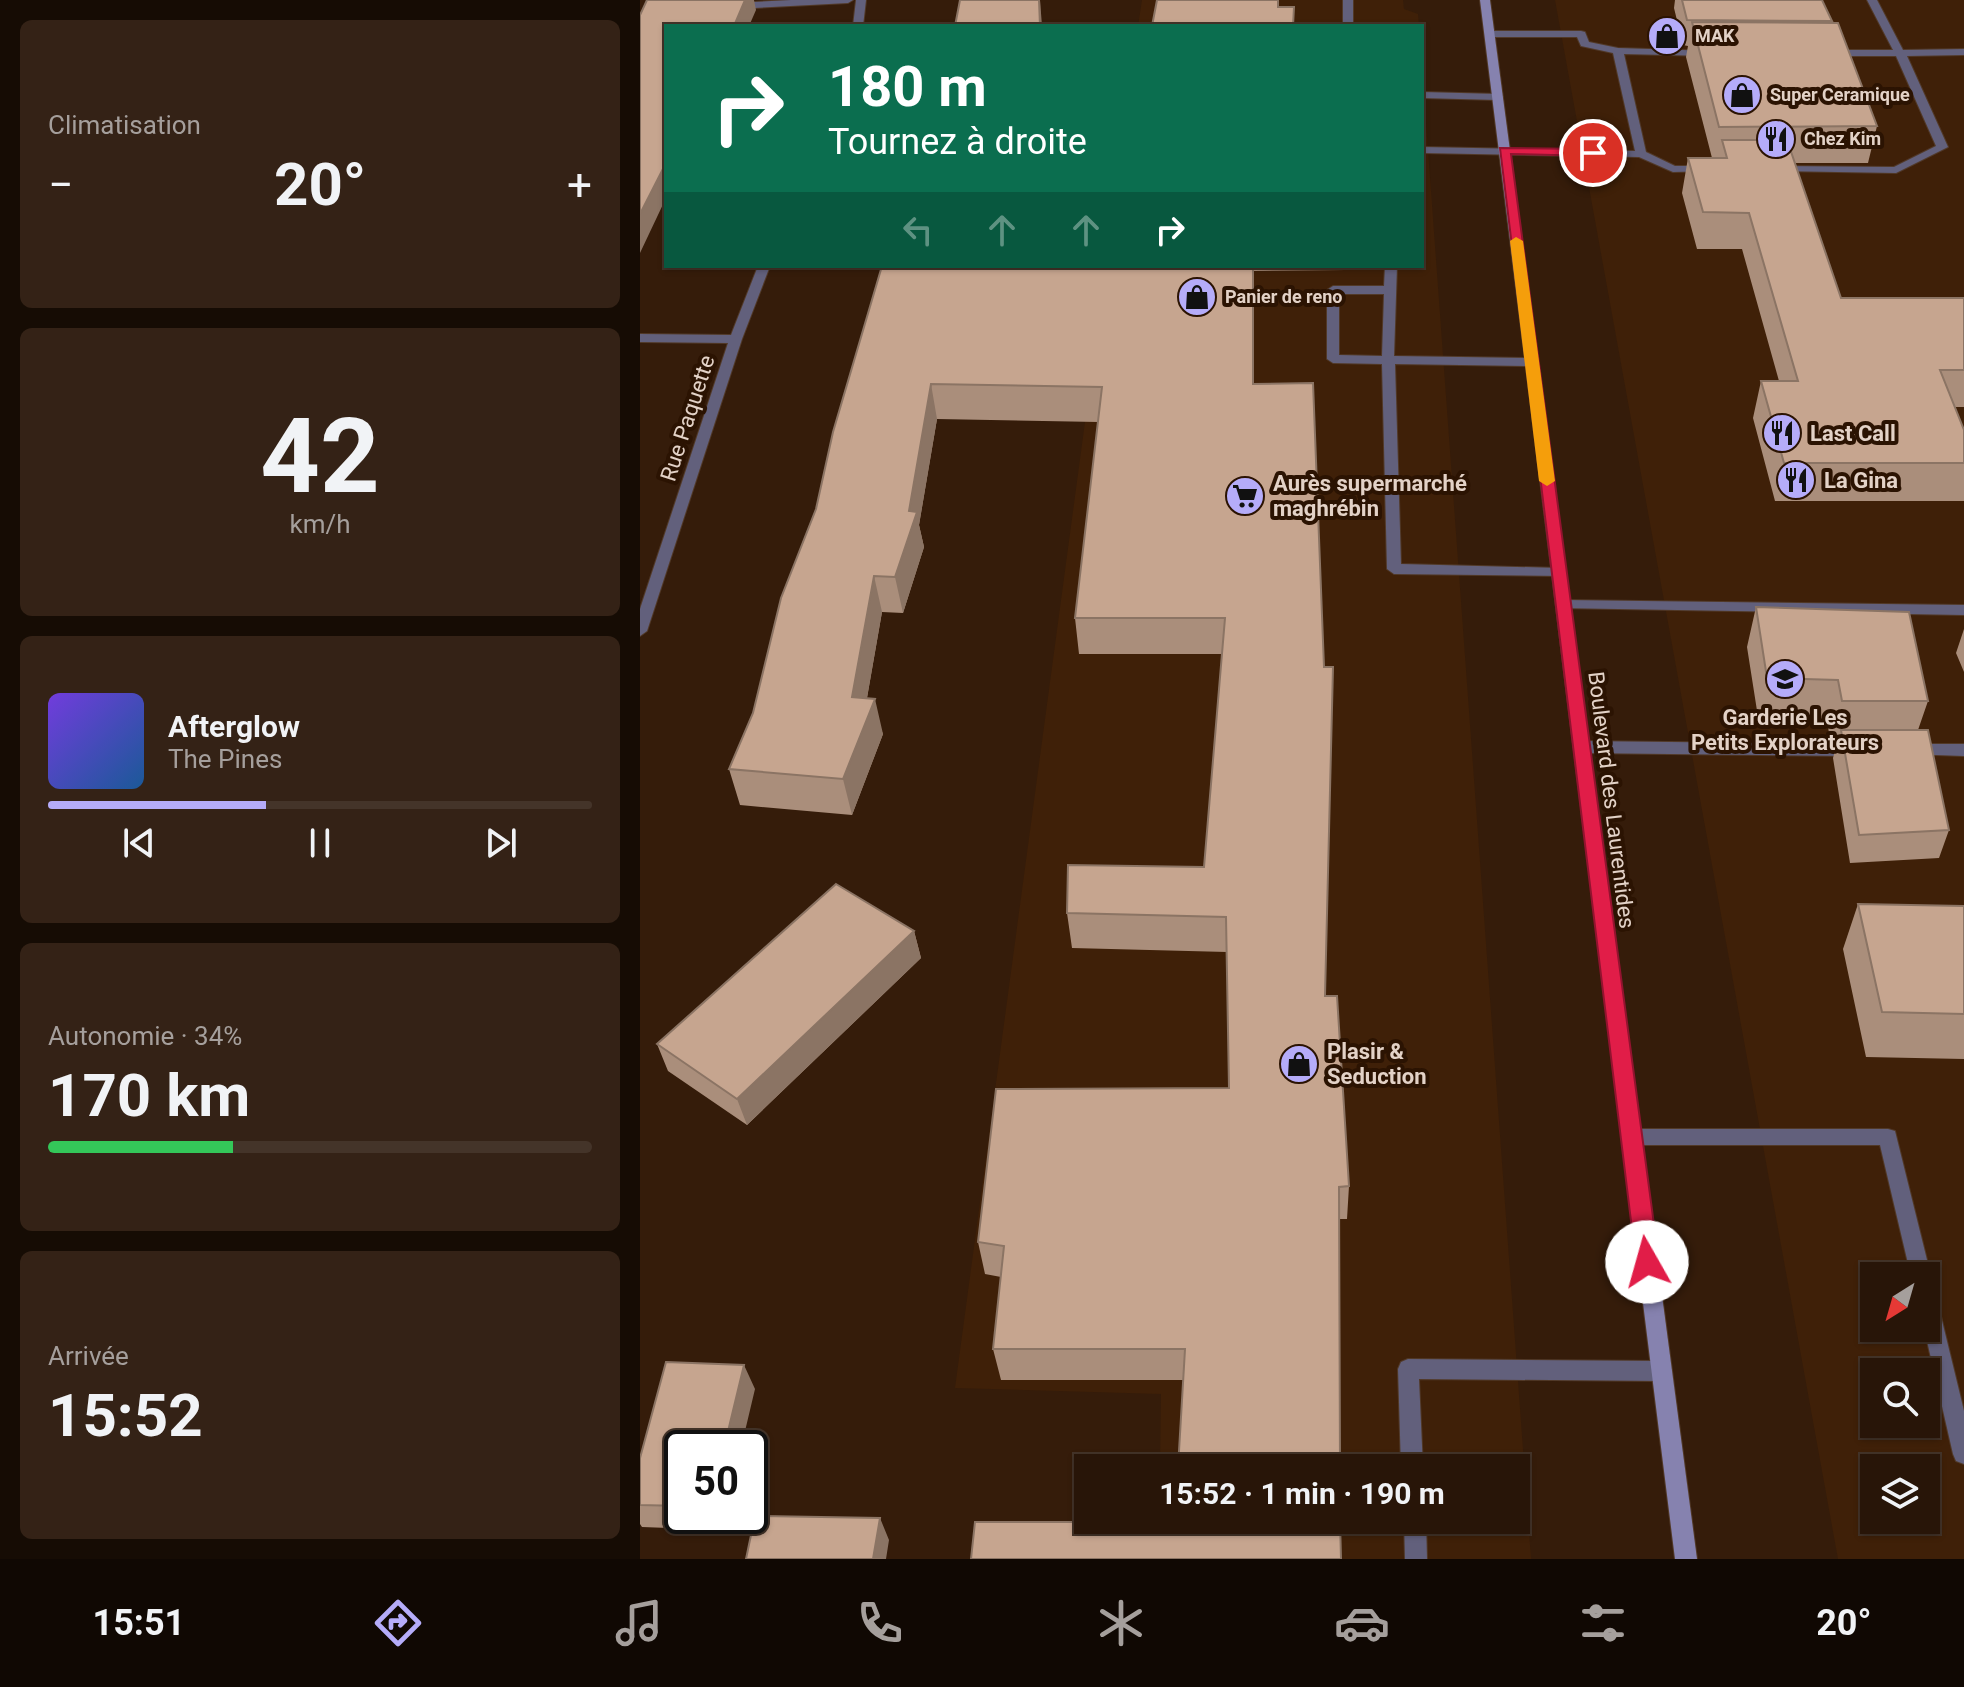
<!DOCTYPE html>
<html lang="fr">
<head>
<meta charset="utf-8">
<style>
	:root { --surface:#281508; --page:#342216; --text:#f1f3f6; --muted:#a59f9c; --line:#443429; --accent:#b5acf9 }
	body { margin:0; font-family:Roboto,sans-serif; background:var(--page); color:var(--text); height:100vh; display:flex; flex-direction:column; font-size:30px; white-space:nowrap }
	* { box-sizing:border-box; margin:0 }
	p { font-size:26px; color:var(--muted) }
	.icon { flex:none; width:44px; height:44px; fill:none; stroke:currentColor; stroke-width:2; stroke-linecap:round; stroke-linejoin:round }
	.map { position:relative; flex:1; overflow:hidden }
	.panel { display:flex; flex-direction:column; gap:20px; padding:20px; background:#160c04; width:640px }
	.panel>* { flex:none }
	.banner { position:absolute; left:24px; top:24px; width:760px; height:244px; border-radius:0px; box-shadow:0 2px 6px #0004,0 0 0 2px var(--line); background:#0b6e4f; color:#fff; overflow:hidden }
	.needle { width:52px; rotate:217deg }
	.fabs { position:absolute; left:1220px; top:1262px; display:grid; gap:16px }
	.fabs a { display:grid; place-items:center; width:80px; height:80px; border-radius:0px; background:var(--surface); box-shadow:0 2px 6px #0004,0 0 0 2px var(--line); font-size:40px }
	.speed { position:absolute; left:24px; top:1430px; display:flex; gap:16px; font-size:40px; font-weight:700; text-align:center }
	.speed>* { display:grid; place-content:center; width:104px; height:104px; border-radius:50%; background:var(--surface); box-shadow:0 2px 6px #0004,0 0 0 2px var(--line); line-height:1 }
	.speed .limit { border:4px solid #111; border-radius:12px; background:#fff; color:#111 }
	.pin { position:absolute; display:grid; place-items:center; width:68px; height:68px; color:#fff; margin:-34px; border:4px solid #fff; border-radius:50%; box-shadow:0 2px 8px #0007 }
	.me { position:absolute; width:88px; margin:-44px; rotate:353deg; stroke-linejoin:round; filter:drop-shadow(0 0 6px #0008) }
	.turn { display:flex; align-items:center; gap:28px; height:168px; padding:0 32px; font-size:36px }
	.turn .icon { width:104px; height:104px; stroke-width:2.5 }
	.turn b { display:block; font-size:56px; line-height:68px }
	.lanes { display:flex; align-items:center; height:76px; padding:0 32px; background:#0003; justify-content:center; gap:40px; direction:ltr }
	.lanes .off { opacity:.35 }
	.big { font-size:60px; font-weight:700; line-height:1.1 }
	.panel .widget { flex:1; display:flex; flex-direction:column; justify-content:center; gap:12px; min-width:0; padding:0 28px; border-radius:12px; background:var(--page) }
	.panel .dial { align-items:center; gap:0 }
	.dial b { font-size:104px; line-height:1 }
	.song { display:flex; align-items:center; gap:24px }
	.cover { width:96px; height:96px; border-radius:12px; background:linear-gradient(135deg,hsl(260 70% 55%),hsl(210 70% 35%)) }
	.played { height:8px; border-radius:4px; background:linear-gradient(90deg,var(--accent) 40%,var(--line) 40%) }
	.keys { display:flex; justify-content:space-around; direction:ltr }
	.heat { display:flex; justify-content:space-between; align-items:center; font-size:44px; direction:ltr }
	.charge { height:12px; border-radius:6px; background:linear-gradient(90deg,#34c759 34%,var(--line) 0) }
	.trip { position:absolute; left:434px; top:1454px; width:456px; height:80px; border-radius:0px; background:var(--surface); box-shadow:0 2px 6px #0004,0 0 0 2px var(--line); font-weight:700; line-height:80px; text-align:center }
	.tab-bar { display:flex; height:128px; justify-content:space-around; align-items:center; background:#100803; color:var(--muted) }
	.tab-bar .icon { width:56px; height:56px }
	.tab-bar .selected { color:var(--accent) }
	.tab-bar b { font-size:36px; color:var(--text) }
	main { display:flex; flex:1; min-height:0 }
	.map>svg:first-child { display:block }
	.built { fill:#3f2008; fill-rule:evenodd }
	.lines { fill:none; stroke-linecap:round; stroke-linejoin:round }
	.service-casing { stroke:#513928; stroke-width:2 }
	.minor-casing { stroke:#513928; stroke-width:2 }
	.secondary-casing { stroke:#513928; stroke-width:2 }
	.service { fill:#62607c; fill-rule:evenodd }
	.minor { fill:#62607c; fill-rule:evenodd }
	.secondary { fill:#8682af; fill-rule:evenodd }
	.wall { fill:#aa8e7b }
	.shaded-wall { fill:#8b7464 }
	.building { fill:#c6a58f; stroke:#8b7464; stroke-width:2 }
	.route { fill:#e11d48; stroke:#92132f; stroke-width:2 }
	.slow { fill:#f59e0b }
	.labels { text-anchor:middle; stroke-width:8; stroke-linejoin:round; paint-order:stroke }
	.far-poi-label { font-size:18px; font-weight:bold; fill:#e3d2c7; stroke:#2b1302; text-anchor:start }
	.street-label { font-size:22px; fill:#e3d2c7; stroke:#2b1302 }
	.poi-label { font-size:22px; font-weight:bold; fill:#e3d2c7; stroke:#2b1302; text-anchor:start }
</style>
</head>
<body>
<main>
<section class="panel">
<div class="widget"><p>Climatisation</p>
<div class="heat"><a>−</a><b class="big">20°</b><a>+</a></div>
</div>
<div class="widget dial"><b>42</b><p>km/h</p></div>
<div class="widget">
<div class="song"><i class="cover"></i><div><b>Afterglow</b><p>The Pines</p></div></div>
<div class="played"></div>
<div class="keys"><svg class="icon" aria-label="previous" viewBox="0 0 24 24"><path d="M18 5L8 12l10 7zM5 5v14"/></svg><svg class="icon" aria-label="pause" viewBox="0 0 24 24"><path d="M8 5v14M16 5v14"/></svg><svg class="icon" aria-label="next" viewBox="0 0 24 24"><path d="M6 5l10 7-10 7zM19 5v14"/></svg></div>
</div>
<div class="widget"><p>Autonomie · 34%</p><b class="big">170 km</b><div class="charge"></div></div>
<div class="widget"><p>Arrivée</p><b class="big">15:52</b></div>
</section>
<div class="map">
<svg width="1324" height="1559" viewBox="0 0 1324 1559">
	<rect width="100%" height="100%" fill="#351c0a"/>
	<!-- built -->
	<path class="built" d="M502,0H763L764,9L778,14L779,26H498Z
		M915,0H1324V1559H1198ZM1234,1276H1286V1328H1234ZM1234,1372H1286V1424H1234ZM1234,1468H1286V1520H1234Z
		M782,68L891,1559H517L518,1520H876V1468H520L521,1394L315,1388L466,266H782Z"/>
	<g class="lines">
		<!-- service casing -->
		<g class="service-casing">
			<path id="service" d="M703,0H713V26H703Z
				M1227,0H1237L1263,50L1324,49V55L1267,56L1308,147L1256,173L1133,171V167L1137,166L1254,167L1296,146L1256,56H1188L1183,53L1188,50H1253Z
				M941,31L945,32L949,42L978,48L1073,51L1074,53L1069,56L984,54L1006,152L1035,166H1066L1070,167V171L1033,172L999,157L782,153V147L995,151L973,53L941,46L937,37H850L845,34L850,31Z
				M782,92L858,94L863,97L858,100L782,98Z
				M745,266H757L754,356L892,358L898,362L892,366L755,364L761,564L919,568L926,573L924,576L754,574L747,569L742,364L693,363L687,359V290L693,286H744ZM699,294H744L742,356L699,355Z
				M923,600L1324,605V615L918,608L916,605L918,602Z
				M941,741L1214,744L1222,750L1214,756L941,753L933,747Z
				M1274,744H1324V756L1268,754L1266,750L1268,746Z
				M991,1129H1248L1255,1131L1291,1276L1288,1282L1286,1283V1276H1271L1240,1145H991L984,1143L982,1137L984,1131Z
				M1286,1287L1293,1290L1296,1296L1324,1411V1464L1316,1461L1313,1454L1284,1328H1286Z
				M768,1359L1022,1361L1029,1364L1032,1371L1029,1378L1022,1381L779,1379L783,1468H761L758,1369L761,1362Z
				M764,1520H786L787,1559H765Z"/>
		</g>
		<!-- minor casing -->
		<g class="minor-casing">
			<path id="minor" d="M151,0H213L208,3L94,9L89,6L94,3Z
				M216,0H226L223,26H213Z
				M118,266H130L102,339L7,631L0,636V609L88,343L0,342V334L91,335Z"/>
		</g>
		<!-- secondary casing -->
		<g class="secondary-casing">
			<path id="secondary" d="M840,0H850L1057,1559H1035Z"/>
		</g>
		<!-- service -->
		<use href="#service" class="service"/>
		<!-- minor -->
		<use href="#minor" class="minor"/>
		<!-- secondary -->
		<use href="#secondary" class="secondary"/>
	</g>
	<!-- wall -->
	<path class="wall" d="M1035,0H1182L1237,126L1228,163H1155L1201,298H1324V407H1315L1324,430V501H1135L1113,418L1121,381H1139L1102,249H1057L1042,193L1048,158H1072L1046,57L1048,46L1043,45L1034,8Z
		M242,266H706V270L614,271V384L685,996L709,1186L707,1219H699L543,1380H361L353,1349L361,1277L345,1274L338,1242L589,1088L587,952L432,948L427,913L564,867L582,654H439L435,618L458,422L297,419L279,525L284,547L263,613L242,612L227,698L243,734L212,815L100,805L89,769L113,713L176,509Z
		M1116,607L1288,701L1278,730L1309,830L1299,858L1210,863L1193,758L1198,740H1190L1187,720L1118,717L1107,647Z
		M1324,629V672L1316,653Z
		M1218,904L1324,906V1059L1226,1057L1203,949Z
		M274,931L281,958L107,1125L28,1071L17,1044Z
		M115,1389L42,1448V1516H85L82,1530L2,1527L0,1524V1458Z"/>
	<!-- shaded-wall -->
	<path class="shaded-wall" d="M105,0H114L116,10L109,26H94Z
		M399,0H400L402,26H400Z
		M25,163L26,198L0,253V214Z
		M291,384L297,419L279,525L284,547L263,613L255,577L269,511Z
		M234,576L242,612L221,732L212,697Z
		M235,699L243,734L212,815L203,779Z
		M274,931L281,958L107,1125L97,1099Z
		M104,1365L115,1389L101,1448H84Z
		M74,1516H85L82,1530Z
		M240,1518L249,1540L246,1559H233Z"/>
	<!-- building -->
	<path class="building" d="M7,0H105L94,26H26V163L0,214V15Z
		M320,0H399L400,26H315Z
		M517,0H638V7H654L653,26H512Z
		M1042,0H1182L1192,21L1047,20Z
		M1052,22L1198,23L1237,126L1079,127Z
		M1082,140H1147L1201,298H1324V370H1300L1324,430V463H1144L1121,381H1158L1109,213L1063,212L1048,158H1087Z
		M242,266H613V384L673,383L684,667H693L685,996H697L709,1186L699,1187L700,1468H538L545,1349H353L364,1246L338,1242L356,1089L589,1088L586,917L427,913L428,865L564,867L585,618H435L462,387L291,384L269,511L277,512L255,577L234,576L212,697L235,699L203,779L89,769L113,713L141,598L176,509L193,432Z
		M1116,607L1269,612L1288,701H1202L1198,680L1127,678Z
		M1201,730H1288L1309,830L1219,835Z
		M196,884L274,931L97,1099L17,1044Z
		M1218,904L1324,906V1014L1242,1012Z
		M26,1362L104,1365L84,1448H42V1506L0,1505V1458Z
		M115,1516L240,1518L233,1559H106Z
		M535,1520H700L701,1559H331L335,1522H535Z"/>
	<!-- route -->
	<path class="route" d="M860,148L953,149L959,153L953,156L871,154L1019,1262L1015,1270L1007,1273L999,1270L996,1262Z"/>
	<!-- slow -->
	<path class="slow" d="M876,237L883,241L915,481L907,486L899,481L870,241Z"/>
	<!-- icons -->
	<defs>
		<g id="shop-disc" transform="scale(2)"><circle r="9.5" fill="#b5acf9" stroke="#2b1302"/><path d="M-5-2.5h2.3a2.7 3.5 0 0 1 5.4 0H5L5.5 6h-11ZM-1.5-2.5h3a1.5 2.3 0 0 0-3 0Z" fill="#111"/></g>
		<g id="restaurant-disc" transform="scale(2)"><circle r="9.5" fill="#b5acf9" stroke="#2b1302"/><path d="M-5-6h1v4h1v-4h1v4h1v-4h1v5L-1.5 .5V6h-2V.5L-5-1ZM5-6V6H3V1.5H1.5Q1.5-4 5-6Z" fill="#111"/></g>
		<g id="supermarket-disc" transform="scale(2)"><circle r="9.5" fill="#b5acf9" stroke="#2b1302"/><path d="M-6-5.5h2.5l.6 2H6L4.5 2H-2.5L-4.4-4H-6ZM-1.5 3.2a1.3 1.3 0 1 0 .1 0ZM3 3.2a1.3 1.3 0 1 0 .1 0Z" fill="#111"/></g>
		<g id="school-disc" transform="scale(2)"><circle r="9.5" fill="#b5acf9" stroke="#2b1302"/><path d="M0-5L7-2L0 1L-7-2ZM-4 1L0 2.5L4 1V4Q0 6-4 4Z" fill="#111"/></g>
	</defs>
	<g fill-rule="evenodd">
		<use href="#shop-disc" x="1027" y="36"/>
		<use href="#shop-disc" x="1102" y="95"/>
		<use href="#restaurant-disc" x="1136" y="139"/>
		<use href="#shop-disc" x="557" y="297"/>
		<use href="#restaurant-disc" x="1142" y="433"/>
		<use href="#restaurant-disc" x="1156" y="480"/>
		<use href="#supermarket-disc" x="605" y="496"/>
		<use href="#school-disc" x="1145" y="679"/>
		<use href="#shop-disc" x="659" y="1064"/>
	</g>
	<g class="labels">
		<!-- far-poi labels -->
		<g class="far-poi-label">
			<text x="1055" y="42">MAK</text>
			<text x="1130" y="101">Super Ceramique</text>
			<text x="1164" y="145">Chez Kim</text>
			<text x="585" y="303">Panier de reno</text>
		</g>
		<!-- street labels -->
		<g class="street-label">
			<text transform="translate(47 418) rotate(-72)" y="8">Rue Paquette</text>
			<text transform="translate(972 800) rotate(83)" y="8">Boulevard des Laurentides</text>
		</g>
		<!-- poi labels -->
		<g class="poi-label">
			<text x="1170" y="441">Last Call</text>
			<text x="1184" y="488">La Gina</text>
			<text x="633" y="491">Aurès supermarché<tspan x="633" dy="25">maghrébin</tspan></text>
			<text x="1145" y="725" text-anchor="middle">Garderie Les<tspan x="1145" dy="25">Petits Explorateurs</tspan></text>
			<text x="687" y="1059">Plasir &amp;<tspan x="687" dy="25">Seduction</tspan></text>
		</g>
	</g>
</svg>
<div class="fabs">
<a><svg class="needle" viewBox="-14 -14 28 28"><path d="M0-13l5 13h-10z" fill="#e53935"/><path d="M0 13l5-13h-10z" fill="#a59f9c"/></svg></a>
<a><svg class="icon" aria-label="search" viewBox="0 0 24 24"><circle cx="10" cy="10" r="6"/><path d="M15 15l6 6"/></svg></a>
<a><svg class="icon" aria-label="layers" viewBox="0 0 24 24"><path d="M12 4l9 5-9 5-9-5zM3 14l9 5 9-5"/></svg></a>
</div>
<div class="speed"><div class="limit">50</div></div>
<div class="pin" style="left:953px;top:153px;background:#d93025"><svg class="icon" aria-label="arrive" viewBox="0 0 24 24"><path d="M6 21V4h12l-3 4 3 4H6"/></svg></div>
<svg class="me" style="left:1007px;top:1262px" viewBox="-20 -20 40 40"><circle r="19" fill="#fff"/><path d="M0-13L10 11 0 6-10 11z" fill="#e11d48"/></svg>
<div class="trip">15:52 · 1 min · 190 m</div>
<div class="banner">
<div class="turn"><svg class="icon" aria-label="right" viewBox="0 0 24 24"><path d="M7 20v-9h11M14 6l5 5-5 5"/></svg><div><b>180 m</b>Tournez à droite</div></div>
<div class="lanes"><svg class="icon off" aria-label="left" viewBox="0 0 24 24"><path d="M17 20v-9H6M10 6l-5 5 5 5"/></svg><svg class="icon off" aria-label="ahead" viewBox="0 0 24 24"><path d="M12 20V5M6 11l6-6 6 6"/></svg><svg class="icon off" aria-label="ahead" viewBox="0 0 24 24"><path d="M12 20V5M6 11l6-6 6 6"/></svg><svg class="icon" aria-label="right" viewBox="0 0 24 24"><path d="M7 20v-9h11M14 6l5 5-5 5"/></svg></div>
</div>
</div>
</main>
<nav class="tab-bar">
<b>15:51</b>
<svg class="icon selected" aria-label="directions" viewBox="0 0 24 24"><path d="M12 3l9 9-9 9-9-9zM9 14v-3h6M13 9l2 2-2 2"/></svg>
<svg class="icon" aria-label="music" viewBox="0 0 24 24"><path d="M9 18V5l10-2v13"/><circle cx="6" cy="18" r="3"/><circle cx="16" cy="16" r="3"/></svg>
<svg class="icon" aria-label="phone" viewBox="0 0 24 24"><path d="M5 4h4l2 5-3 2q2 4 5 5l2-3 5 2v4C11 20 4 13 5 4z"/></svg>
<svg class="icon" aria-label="climate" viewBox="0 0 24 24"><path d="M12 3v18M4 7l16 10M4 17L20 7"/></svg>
<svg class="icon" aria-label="car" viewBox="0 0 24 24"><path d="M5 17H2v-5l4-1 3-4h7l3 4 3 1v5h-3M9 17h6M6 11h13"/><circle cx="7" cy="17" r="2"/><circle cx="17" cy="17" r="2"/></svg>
<svg class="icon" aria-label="filters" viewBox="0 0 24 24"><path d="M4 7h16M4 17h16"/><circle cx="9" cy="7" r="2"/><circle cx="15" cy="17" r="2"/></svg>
<b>20°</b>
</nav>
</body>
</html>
